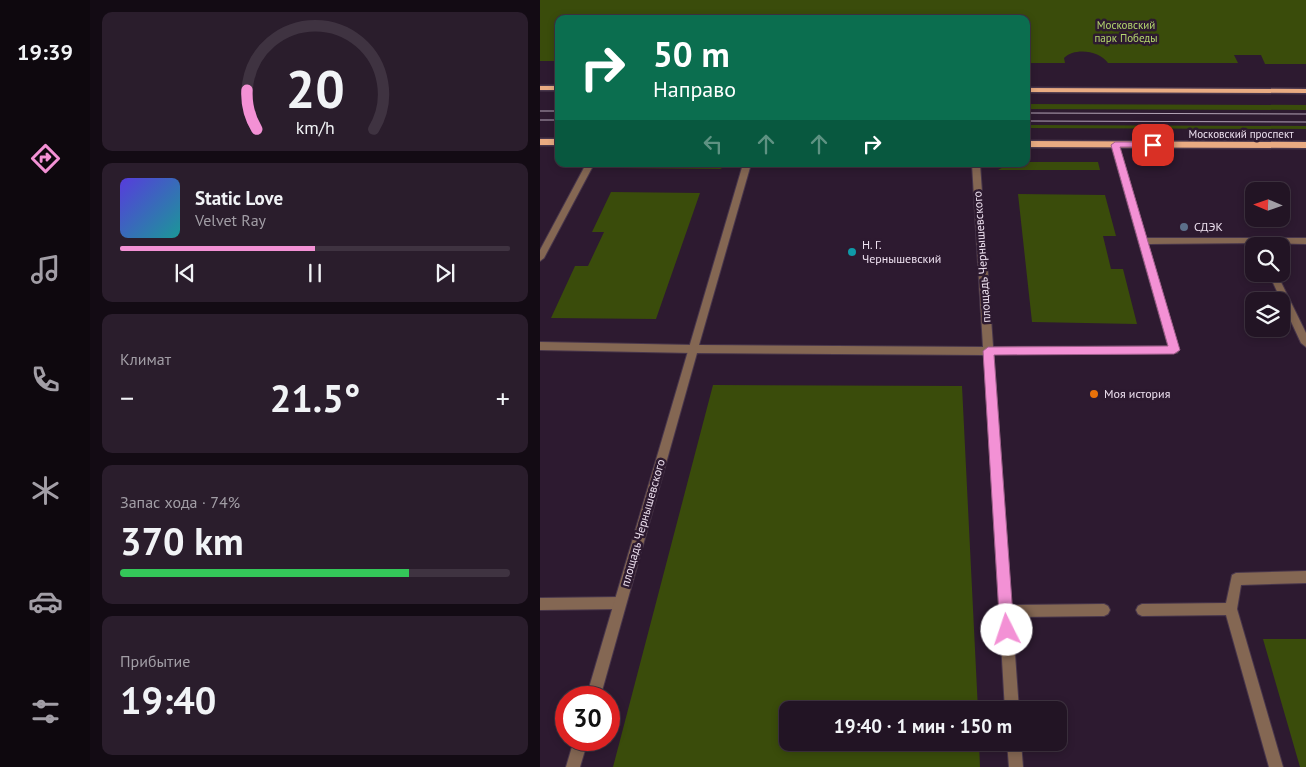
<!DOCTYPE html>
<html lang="ru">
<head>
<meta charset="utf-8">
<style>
	:root { --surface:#221424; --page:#2a1d2c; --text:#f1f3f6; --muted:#a29ea6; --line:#3f3341; --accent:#f391d5 }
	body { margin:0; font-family:"PT Sans",sans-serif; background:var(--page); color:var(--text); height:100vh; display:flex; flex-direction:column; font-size:19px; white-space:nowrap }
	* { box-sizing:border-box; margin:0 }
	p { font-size:16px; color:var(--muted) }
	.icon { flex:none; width:28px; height:28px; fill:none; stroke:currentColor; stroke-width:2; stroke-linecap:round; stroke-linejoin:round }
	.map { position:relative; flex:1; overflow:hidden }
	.panel { display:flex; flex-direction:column; gap:12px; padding:12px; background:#130b14; width:450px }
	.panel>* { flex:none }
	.banner { position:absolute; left:15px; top:15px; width:475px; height:152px; border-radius:10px; box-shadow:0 2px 8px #0003,0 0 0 1px var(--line); background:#0b6e4f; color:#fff; overflow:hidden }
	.needle { width:32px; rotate:272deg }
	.tools { position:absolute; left:705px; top:182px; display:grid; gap:10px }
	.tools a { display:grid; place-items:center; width:45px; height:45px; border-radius:10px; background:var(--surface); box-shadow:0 2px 8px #0003,0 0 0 1px var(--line); font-size:25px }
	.speed { position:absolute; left:15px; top:686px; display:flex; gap:10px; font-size:25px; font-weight:700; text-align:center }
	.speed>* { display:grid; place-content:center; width:65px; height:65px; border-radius:50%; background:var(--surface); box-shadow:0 2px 8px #0003,0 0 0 1px var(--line); line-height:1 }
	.speed .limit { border:8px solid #d22; background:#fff; color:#111 }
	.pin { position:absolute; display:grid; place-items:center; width:42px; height:42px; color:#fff; margin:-21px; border-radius:10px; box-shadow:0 2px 8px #0006 }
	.me { position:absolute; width:55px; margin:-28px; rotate:356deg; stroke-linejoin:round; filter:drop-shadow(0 0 4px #0008) }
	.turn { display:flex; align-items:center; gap:18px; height:105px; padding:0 15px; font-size:22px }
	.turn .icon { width:65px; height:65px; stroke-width:2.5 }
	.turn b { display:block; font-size:35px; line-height:42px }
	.lanes { display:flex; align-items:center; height:48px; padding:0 15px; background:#0003; justify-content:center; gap:25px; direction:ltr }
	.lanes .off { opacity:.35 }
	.big { font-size:38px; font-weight:800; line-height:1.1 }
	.panel .card { flex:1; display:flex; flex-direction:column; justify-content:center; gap:8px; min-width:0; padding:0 18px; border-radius:10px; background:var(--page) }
	.panel .dial { align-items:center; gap:0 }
	.dial svg { height:130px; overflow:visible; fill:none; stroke:var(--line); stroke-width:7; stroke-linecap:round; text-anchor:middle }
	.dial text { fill:var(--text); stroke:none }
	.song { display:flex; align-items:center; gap:15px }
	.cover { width:60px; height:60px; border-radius:8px; background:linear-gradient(135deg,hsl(250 70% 55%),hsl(180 70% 35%)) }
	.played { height:5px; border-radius:2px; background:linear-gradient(90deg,var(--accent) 50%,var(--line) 50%) }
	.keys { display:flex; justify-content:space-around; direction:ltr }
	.heat { display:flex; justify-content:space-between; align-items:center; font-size:28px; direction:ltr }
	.charge { height:8px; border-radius:4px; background:linear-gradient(90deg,#34c759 74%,var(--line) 0) }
	.trip { position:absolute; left:239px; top:701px; width:288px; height:50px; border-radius:10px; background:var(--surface); box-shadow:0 2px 8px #0003,0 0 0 1px var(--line); font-weight:800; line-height:50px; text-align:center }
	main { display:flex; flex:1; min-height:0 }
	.menu { display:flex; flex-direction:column; width:90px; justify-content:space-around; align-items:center; background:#0e080e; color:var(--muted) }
	.menu .icon { width:35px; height:35px }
	.menu .on { color:var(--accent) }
	.menu b { font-size:22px; color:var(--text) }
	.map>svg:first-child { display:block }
	.green { fill:#3a4c0b }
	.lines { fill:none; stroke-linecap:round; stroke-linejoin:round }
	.service-casing { stroke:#48364b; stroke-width:2 }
	.minor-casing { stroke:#48364b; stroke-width:2 }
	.primary-casing { stroke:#48364b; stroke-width:3 }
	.service { fill:#846753; fill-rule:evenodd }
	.minor { fill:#846753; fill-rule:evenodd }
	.primary { fill:#e9ab82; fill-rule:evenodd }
	.tram { stroke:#b3a4b6; stroke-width:1 }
	.route { fill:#f391d5; stroke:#9e5e8a }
	.service-dot { fill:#5c6f8a; stroke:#2d1a30; stroke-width:2 }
	.culture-dot { fill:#0f9aa8; stroke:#2d1a30; stroke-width:2 }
	.food-dot { fill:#e8710a; stroke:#2d1a30; stroke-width:2 }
	.labels { text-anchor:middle; stroke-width:5; stroke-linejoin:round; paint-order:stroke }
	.far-park-label { font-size:11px; fill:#b4d66e; stroke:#2d1a30 }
	.far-street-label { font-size:11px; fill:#eee1f0; stroke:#2d1a30 }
	.poi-label { font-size:12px; fill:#eee1f0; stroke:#2d1a30; text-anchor:start }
	.street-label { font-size:12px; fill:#eee1f0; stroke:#2d1a30 }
</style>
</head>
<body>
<main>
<nav class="menu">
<b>19:39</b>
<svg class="icon on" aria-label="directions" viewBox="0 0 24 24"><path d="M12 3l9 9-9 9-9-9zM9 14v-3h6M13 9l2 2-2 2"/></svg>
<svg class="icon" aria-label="music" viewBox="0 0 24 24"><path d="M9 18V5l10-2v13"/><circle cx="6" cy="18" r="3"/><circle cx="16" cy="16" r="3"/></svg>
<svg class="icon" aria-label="phone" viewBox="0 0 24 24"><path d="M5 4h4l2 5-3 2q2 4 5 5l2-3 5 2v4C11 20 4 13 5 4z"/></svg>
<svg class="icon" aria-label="climate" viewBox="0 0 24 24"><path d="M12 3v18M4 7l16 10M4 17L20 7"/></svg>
<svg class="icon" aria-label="car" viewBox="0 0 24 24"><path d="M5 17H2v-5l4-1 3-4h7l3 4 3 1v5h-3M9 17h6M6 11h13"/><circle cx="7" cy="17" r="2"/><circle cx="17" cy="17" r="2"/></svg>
<svg class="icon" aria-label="filters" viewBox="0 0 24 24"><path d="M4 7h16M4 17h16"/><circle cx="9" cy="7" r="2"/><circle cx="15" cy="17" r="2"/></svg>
</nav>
<section class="panel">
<div class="card dial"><svg viewBox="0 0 100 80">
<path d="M14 69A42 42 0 1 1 86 69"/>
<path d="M14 69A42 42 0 0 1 8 45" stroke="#f391d5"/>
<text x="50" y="56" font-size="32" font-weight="700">20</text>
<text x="50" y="72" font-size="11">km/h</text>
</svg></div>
<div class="card">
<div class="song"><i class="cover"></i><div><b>Static Love</b><p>Velvet Ray</p></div></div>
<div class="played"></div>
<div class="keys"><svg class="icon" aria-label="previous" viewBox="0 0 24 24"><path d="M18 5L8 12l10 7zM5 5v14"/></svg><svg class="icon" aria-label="pause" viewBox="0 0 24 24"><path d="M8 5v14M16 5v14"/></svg><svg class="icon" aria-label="next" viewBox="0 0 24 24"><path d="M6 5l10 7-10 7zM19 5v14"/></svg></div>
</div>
<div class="card"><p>Климат</p>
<div class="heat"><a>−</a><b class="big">21.5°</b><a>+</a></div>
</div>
<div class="card"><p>Запас хода · 74%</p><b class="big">370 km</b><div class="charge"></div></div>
<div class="card"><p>Прибытие</p><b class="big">19:40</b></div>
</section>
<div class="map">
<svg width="766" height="767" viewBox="0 0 766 767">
	<rect width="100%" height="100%" fill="#2d1a30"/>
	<!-- green -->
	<path class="green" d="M0,0H766V64H725L721,55H694L698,63H568C560,51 535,47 524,58L525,63H486V19H19V61H0Z
		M486,104L766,105V110L486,109Z
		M486,125L766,126V129L486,128Z
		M486,162H558L560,170H458L469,164H486Z
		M81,164H175L182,169L79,168Z
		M71,192L160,193L116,319L11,318L35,266H48L64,232H52Z
		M478,194L565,195L576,236H563L571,269H583L597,324L492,322Z
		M173,385L422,386L438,710H248V742L439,743L440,767H73Z
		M723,639H766V767H760Z"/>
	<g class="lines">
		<!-- service casing -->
		<g class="service-casing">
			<path id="service" d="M572,143L579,145L606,238H766V244L723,243V246H717L715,243L608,244L639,350L637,353L445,354L443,351L445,348L448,347L628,346L571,145Z
				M46,164H54L4,258L0,261V250Z
				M729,274H737L766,333V347L761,343Z
				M0,342L153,345L158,349L153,353L0,350Z
				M766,571V583L701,585L697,609L743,767H729L686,615L602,616L598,614L596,610L598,606L602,604L686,603L692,575L696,573Z
				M80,597L84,599L86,603L84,607L80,609L0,610V598Z
				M564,604L568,606L570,610L568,614L564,616L466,617L462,615L460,611L462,607L466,605Z"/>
		</g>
		<!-- minor casing -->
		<g class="minor-casing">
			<path id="minor" d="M203,164H211L159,345L443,347L432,164H440L479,710H465L444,355L157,353L60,698H46Z
				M34,740H48L40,767H26Z
				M467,742H481L483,767H469Z"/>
		</g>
		<!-- primary casing -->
		<g class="primary-casing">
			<path id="primary" d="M0,86H19V90H0Z
				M486,88L766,89V93L486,92Z
				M0,139H19V145H0Z
				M486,141L766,142V148L486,147Z"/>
		</g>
		<!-- service -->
		<use href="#service" class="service"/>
		<!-- minor -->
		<use href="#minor" class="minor"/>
		<!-- primary -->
		<use href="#primary" class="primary"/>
		<!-- tram -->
		<path class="tram" d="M0,111H19
			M486,113L766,114
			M0,120H19
			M486,121L766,122"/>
	</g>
	<!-- route -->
	<path class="route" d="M575,142H613L617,145L613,147H580L640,350L634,354L454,355L474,630L472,636L467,638L462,636L460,630L443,351L448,347L628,346L571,145Z"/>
	<!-- markers -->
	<circle class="service-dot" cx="644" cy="227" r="5"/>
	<circle class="culture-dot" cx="312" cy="252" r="5"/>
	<circle class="food-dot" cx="554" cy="394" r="5"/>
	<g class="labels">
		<!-- far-park labels -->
		<g class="far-park-label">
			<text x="586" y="29">Московский<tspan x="586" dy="13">парк Победы</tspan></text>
		</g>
		<!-- far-street labels -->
		<g class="far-street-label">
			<text x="701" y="138">Московский проспект</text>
		</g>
		<!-- poi labels -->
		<g class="poi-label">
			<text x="654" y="231">СДЭК</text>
			<text x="322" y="249">Н. Г.<tspan x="322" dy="14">Чернышевский</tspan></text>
			<text x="564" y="398">Моя история</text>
		</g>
		<!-- street labels -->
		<g class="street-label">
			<text transform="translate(442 257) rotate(-94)" y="4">площадь Чернышевского</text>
			<text transform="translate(103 523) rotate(-74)" y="4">площадь Чернышевского</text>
		</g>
	</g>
</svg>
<div class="tools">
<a><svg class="needle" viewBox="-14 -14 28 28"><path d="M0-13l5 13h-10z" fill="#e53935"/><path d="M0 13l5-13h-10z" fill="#a29ea6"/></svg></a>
<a><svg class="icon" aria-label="search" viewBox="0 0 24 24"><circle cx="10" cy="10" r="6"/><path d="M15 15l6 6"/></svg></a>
<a><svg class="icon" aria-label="layers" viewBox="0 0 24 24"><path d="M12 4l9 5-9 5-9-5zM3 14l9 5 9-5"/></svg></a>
</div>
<div class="speed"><div class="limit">30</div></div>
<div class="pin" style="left:613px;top:145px;background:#d93025"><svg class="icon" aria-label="arrive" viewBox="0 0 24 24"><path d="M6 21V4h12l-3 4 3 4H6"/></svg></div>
<svg class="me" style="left:467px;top:630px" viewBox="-20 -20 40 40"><circle r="19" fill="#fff"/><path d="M0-13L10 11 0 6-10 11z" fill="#f391d5"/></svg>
<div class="trip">19:40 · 1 мин · 150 m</div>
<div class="banner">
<div class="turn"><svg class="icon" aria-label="right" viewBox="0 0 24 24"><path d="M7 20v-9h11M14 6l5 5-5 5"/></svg><div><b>50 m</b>Направо</div></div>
<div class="lanes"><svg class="icon off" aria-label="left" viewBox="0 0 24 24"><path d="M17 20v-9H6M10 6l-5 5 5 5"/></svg><svg class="icon off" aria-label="ahead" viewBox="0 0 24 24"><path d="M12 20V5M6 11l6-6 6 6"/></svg><svg class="icon off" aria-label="ahead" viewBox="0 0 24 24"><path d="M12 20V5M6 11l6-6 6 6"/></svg><svg class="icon" aria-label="right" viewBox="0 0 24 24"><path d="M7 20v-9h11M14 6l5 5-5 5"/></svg></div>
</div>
</div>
</main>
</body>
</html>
